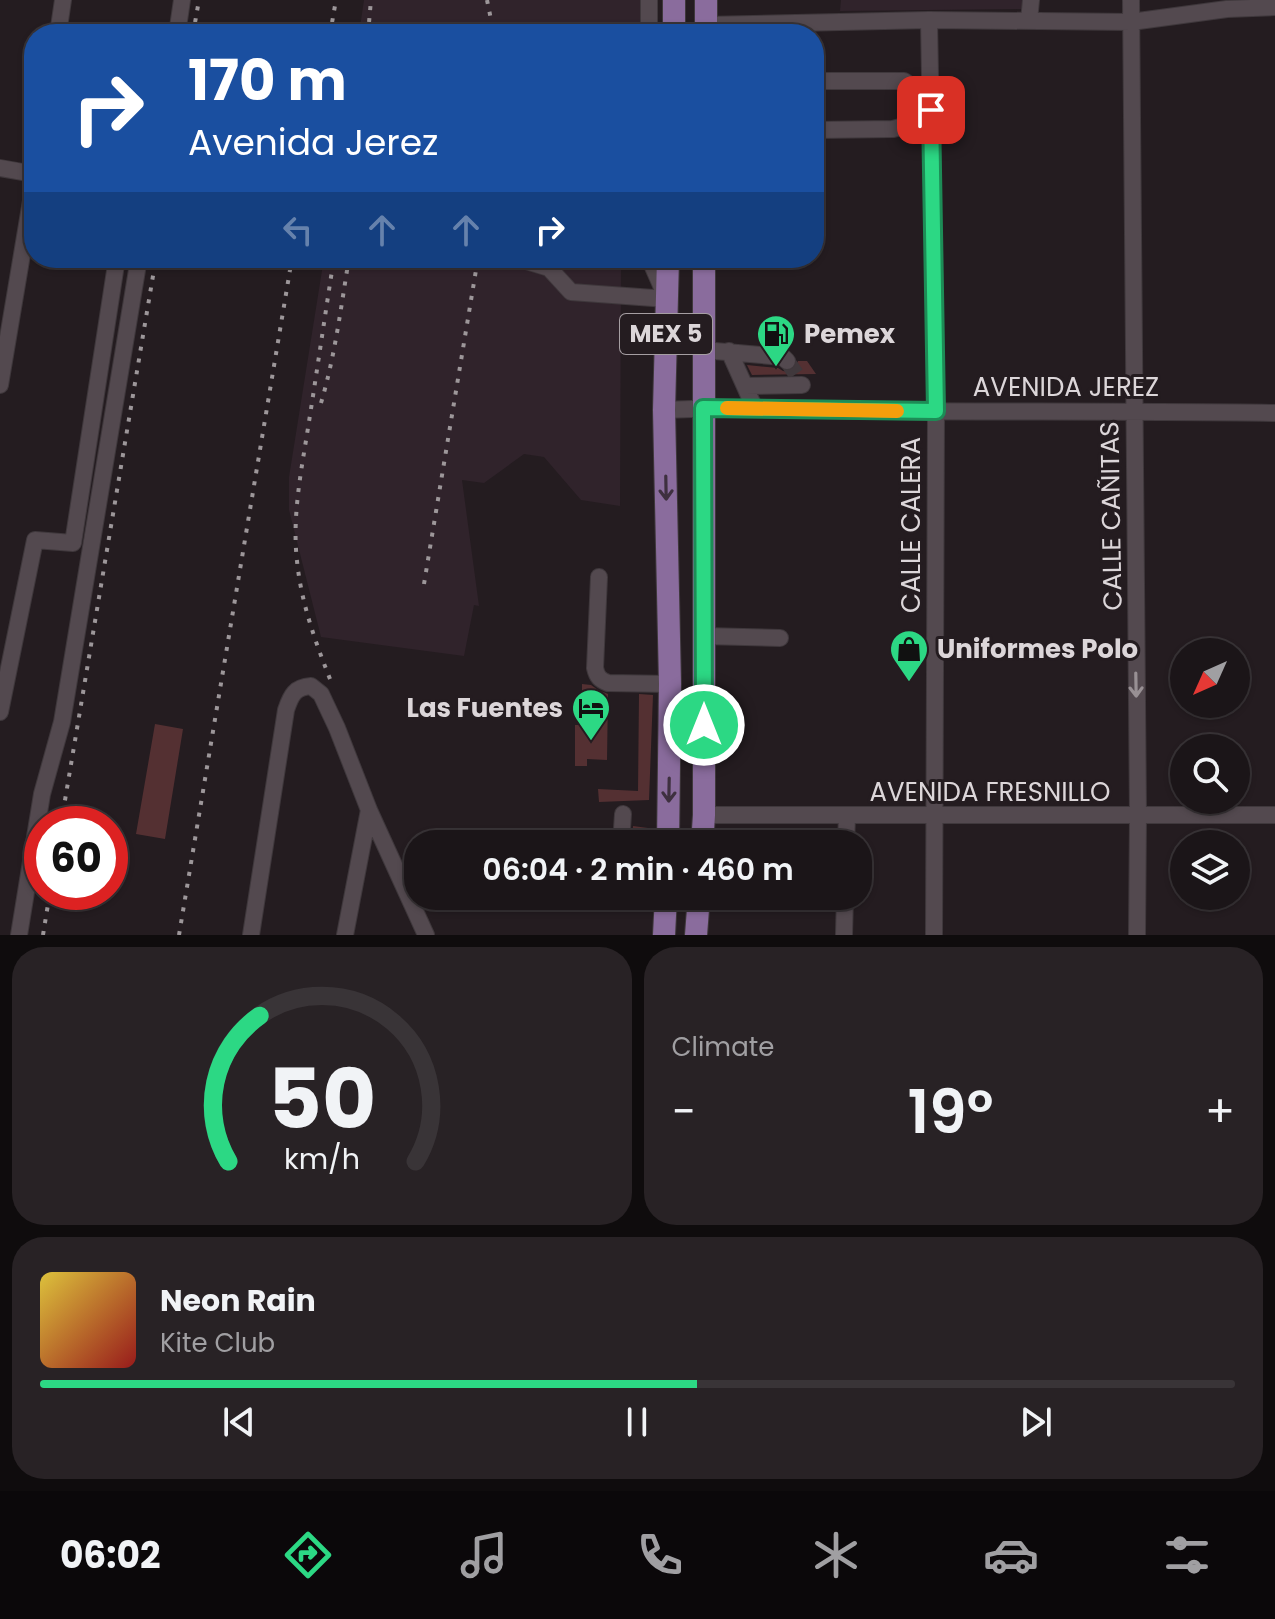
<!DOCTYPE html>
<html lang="en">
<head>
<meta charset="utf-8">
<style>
	:root { --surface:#1b1518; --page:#282225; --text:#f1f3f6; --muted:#a09fa2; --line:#393437; --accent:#2cd884 }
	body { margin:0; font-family:Poppins,sans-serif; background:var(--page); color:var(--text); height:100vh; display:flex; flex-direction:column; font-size:30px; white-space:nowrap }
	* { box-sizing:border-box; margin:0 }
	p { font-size:26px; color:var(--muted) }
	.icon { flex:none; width:44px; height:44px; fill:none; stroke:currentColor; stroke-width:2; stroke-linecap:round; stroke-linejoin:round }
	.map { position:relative; height:935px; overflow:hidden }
	.details { display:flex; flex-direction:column; gap:12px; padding:12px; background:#0f0c0d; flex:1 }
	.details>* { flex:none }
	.top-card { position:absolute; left:24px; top:24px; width:800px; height:244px; border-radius:32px; box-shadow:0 2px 6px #0004,0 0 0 2px var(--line); background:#1a4fa0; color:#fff; overflow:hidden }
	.needle { width:52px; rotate:225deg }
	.buttons { position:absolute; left:1170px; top:638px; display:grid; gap:16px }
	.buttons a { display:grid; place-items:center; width:80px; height:80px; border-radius:50%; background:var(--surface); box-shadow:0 2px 6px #0004,0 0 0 2px var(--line); font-size:40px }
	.speed { position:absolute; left:24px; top:806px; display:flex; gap:16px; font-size:40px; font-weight:700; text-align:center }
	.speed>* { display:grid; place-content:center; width:104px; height:104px; border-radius:50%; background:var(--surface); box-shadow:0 2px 6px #0004,0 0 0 2px var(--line); line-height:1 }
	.speed .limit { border:12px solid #d22; background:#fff; color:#111 }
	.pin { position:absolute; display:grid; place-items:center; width:68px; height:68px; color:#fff; margin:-34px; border-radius:16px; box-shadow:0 4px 12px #0006 }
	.me { position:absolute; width:88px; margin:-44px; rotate:0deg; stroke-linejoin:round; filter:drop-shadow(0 0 6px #0008) }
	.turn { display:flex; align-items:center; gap:28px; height:168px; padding:0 32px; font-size:36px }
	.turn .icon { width:104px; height:104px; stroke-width:2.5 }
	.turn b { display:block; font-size:56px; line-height:68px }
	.lanes { display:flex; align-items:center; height:76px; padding:0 32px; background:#0003; justify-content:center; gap:40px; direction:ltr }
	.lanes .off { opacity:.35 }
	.big { font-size:60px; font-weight:600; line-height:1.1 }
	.details .card { flex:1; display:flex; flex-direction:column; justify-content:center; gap:12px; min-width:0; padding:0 28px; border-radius:32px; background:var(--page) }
	.details .dial { align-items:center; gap:0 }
	.dial svg { height:208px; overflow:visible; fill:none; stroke:var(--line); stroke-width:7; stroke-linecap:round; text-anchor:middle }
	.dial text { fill:var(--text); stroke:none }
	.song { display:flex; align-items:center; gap:24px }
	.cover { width:96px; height:96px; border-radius:12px; background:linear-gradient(135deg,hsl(50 70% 55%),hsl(0 70% 35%)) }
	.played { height:8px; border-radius:4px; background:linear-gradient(90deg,var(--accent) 55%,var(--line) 55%) }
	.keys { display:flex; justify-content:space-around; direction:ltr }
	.heat { display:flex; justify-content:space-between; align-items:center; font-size:44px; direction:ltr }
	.details .tiles { flex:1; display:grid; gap:12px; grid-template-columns:1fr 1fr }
	.card:last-child { grid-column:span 2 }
	.trip { position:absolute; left:404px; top:830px; width:468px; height:80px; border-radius:32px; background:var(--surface); box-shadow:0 2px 6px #0004,0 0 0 2px var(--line); font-weight:600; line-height:80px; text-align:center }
	.tabs { display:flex; height:128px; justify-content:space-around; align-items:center; background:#0b080a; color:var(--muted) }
	.tabs .icon { width:56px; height:56px }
	.tabs .on { color:var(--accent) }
	.tabs b { font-size:36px; color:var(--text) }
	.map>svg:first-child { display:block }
	.built { fill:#30232b }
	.building { fill:#543032 }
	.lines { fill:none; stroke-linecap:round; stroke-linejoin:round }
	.minor-tunnel { stroke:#40383c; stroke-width:16; stroke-dasharray:16 8; stroke-linecap:butt }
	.minor-casing { stroke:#3f383c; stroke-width:18 }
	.major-casing { stroke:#3f383c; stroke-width:24 }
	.minor { stroke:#53494f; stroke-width:16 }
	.major { stroke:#8a6c9d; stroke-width:22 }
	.rail { stroke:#9d979a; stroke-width:4; stroke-dasharray:4 8; stroke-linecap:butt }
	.oneway { stroke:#3e303f }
	.oneway2 { stroke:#989094 }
	.route-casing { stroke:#1d8c56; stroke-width:20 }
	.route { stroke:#2cd884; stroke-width:14 }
	.slow { stroke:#f59e0b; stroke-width:14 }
	.labels { text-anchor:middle; stroke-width:6; stroke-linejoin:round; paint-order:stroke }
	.shield { fill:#241c20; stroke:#a59ea2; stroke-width:2 }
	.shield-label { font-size:24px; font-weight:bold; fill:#dcd6d9 }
	.poi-label { font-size:26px; font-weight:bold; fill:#dcd6d9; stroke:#241c20; text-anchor:start }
	.street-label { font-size:26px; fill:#dcd6d9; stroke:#241c20 }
</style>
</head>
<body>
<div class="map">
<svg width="1275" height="935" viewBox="0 0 1275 935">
	<rect width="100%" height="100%" fill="#241c20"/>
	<!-- built -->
	<path class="built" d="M364,0H642V34H359Z
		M841,0H1025L1024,9L840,11Z
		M324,258H624L621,261L620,506L581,500L544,457L524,454L484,483L462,480L479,606L474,605L464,656L321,637L289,510V477Z"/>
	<!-- building -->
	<path class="building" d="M798,361H807L816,374L752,375L747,365L778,368L783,371L789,372L795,368Z
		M582,684L591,685L598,690L608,694L607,760L587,759V766H575V725H582Z
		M639,694L653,695L649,800L599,802L598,789L638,791Z
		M155,724L183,729L165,839L136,834Z
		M633,826L648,828L646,844H632Z"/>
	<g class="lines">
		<!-- minor-tunnel -->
		<path class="minor-tunnel" d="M787,361L796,374"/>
		<!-- minor casing -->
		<g class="minor-casing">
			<path id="minor" d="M649,0V34
				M1131,0L1138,816L1137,935
				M929,20L936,411L934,935
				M1029,21L1031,0
				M706,25L929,20L1131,22L1227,9L1275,7
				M58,34L63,0
				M177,34L182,0
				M814,81H904L912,87L914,96L912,117L904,126L893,129L814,130
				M0,168L34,174
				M516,258L549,268L550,261
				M549,268L571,292L667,299L649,258
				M703,350L783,357L787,361
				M729,351L755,409
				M0,385L34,183
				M745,386L802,385
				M664,410C737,406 811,411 884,411C1014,412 1145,411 1275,413
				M599,577L595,668C597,677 600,680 608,683L670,684
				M704,636L780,638
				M0,712L35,540L73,543L117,258
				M704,815H1275
				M621,844L623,814
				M846,844L847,816
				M19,935L42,794L62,722L139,258
				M251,935L286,710C291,695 295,687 311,686L321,694L337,728L369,810L426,935
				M345,935L369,810
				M844,935L845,896"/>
		</g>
		<!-- major casing -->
		<g class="major-casing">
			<path id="major" d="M674,34V0
				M706,34V0
				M668,844L670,684L664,410L668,258
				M702,844L704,815V258
				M664,935L666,896
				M696,935L699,896"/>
		</g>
		<!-- minor -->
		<use href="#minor" class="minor"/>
		<!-- major -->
		<use href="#major" class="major"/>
		<!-- rail -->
		<path class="rail" d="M487,0L494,34
			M193,34L199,0
			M330,34L336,0
			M368,34L371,0
			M321,403C335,356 341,307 349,258
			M424,584L478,258
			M330,679C315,641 301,602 297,561C292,517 301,472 308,428C317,371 325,315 334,258
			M61,824L156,258
			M43,935L50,892
			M179,935L292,258"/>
	</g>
	<!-- one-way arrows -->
	<defs><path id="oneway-shaft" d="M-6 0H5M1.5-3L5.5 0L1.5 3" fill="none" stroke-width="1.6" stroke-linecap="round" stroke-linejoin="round" transform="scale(2)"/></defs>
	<g class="oneway">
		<use href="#oneway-shaft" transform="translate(666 488) rotate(89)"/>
		<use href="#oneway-shaft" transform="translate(669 790) rotate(91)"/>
	</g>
	<use class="oneway2" href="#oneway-shaft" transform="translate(1136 685) rotate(89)"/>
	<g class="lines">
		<!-- route casing -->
		<g class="route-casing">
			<path id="route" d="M704,725L703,408L936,411L931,110"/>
		</g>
		<!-- route -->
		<use href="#route" class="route"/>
		<!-- slow -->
		<path class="slow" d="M727,408L897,411"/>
	</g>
	<!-- icons -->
	<defs>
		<g id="fuel-pin" transform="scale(2)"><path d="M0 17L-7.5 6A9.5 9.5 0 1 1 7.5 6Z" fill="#2cd884" stroke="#241c20"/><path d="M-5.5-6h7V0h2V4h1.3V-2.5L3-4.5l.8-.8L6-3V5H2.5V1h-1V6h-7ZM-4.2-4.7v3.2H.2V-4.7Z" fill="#111"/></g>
		<g id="shop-pin" transform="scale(2)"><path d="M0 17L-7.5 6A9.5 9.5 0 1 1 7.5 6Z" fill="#2cd884" stroke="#241c20"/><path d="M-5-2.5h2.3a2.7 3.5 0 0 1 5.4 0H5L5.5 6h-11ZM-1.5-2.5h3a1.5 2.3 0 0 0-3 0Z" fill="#111"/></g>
		<g id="hotel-pin" transform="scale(2)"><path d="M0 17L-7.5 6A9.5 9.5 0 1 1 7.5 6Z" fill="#2cd884" stroke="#241c20"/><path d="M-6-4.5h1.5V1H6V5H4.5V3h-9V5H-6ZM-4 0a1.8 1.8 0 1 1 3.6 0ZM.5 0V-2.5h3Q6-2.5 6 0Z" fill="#111"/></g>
	</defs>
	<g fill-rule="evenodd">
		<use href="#fuel-pin" x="776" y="334"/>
		<use href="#shop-pin" x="909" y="649"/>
		<use href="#hotel-pin" x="591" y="708"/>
	</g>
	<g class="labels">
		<!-- shield labels -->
		<rect class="shield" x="620" y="314" width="92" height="40" rx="6"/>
		<g class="shield-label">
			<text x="666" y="342">MEX 5</text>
		</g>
		<!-- poi labels -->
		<g class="poi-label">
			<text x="804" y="343">Pemex</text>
			<text x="937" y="658">Uniformes Polo</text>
			<text x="563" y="717" text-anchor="end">Las Fuentes</text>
		</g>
		<!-- street labels -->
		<g class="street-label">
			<text x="1066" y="396">AVENIDA JEREZ</text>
			<text transform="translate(1111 516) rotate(-91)" y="9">CALLE CAÑITAS</text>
			<text transform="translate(911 525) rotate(-90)" y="9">CALLE CALERA</text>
			<text x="990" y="801">AVENIDA FRESNILLO</text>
		</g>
	</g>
</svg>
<div class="buttons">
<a><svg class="needle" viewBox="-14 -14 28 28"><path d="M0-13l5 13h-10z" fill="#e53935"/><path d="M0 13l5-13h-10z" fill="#a09fa2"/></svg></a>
<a><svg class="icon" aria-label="search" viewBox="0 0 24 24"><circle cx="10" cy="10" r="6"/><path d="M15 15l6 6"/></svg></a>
<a><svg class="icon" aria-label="layers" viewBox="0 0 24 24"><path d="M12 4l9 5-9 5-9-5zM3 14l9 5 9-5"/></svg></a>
</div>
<div class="speed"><div class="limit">60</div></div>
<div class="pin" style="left:931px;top:110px;background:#d93025"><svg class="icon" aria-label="arrive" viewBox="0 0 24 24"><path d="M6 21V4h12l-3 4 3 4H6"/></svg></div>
<svg class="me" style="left:704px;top:725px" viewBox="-20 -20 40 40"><circle r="17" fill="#2cd884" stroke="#fff" stroke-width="3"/><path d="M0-11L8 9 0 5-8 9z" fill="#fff"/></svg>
<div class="trip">06:04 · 2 min · 460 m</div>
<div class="top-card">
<div class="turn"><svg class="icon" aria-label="right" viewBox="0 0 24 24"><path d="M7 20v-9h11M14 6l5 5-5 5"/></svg><div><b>170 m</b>Avenida Jerez</div></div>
<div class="lanes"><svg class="icon off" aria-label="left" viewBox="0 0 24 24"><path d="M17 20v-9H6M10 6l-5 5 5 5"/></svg><svg class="icon off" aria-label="ahead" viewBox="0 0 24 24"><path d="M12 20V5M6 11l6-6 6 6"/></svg><svg class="icon off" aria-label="ahead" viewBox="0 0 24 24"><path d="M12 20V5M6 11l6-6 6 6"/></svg><svg class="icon" aria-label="right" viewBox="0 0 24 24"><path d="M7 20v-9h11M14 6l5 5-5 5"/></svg></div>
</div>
</div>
<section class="details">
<div class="tiles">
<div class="card dial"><svg viewBox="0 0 100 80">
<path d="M14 69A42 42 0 1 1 86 69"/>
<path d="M14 69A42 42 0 0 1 26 13" stroke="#2cd884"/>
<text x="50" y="56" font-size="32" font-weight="700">50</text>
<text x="50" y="72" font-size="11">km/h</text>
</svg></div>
<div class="card"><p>Climate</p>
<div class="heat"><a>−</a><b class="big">19°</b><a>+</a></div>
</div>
<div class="card">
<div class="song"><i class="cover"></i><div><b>Neon Rain</b><p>Kite Club</p></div></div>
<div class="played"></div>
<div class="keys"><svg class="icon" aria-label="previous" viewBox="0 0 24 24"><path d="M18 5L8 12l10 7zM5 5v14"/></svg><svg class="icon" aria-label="pause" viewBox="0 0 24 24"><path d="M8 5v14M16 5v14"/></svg><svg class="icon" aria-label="next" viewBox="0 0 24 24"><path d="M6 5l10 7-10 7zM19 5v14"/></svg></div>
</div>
</div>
</section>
<nav class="tabs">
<b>06:02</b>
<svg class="icon on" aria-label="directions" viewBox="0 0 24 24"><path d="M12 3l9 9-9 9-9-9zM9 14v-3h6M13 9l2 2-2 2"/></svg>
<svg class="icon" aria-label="music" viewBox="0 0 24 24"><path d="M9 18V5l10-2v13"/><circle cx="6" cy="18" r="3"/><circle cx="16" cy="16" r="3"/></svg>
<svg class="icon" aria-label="phone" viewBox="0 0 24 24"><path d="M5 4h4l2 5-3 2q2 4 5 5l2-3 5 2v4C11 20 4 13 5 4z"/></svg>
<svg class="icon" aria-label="climate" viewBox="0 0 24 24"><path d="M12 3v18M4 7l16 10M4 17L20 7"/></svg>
<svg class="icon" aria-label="car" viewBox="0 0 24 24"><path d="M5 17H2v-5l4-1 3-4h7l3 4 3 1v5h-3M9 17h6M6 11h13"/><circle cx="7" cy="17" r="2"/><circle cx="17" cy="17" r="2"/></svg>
<svg class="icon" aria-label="filters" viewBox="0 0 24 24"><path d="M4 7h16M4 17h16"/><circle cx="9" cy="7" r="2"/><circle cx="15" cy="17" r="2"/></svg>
</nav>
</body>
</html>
